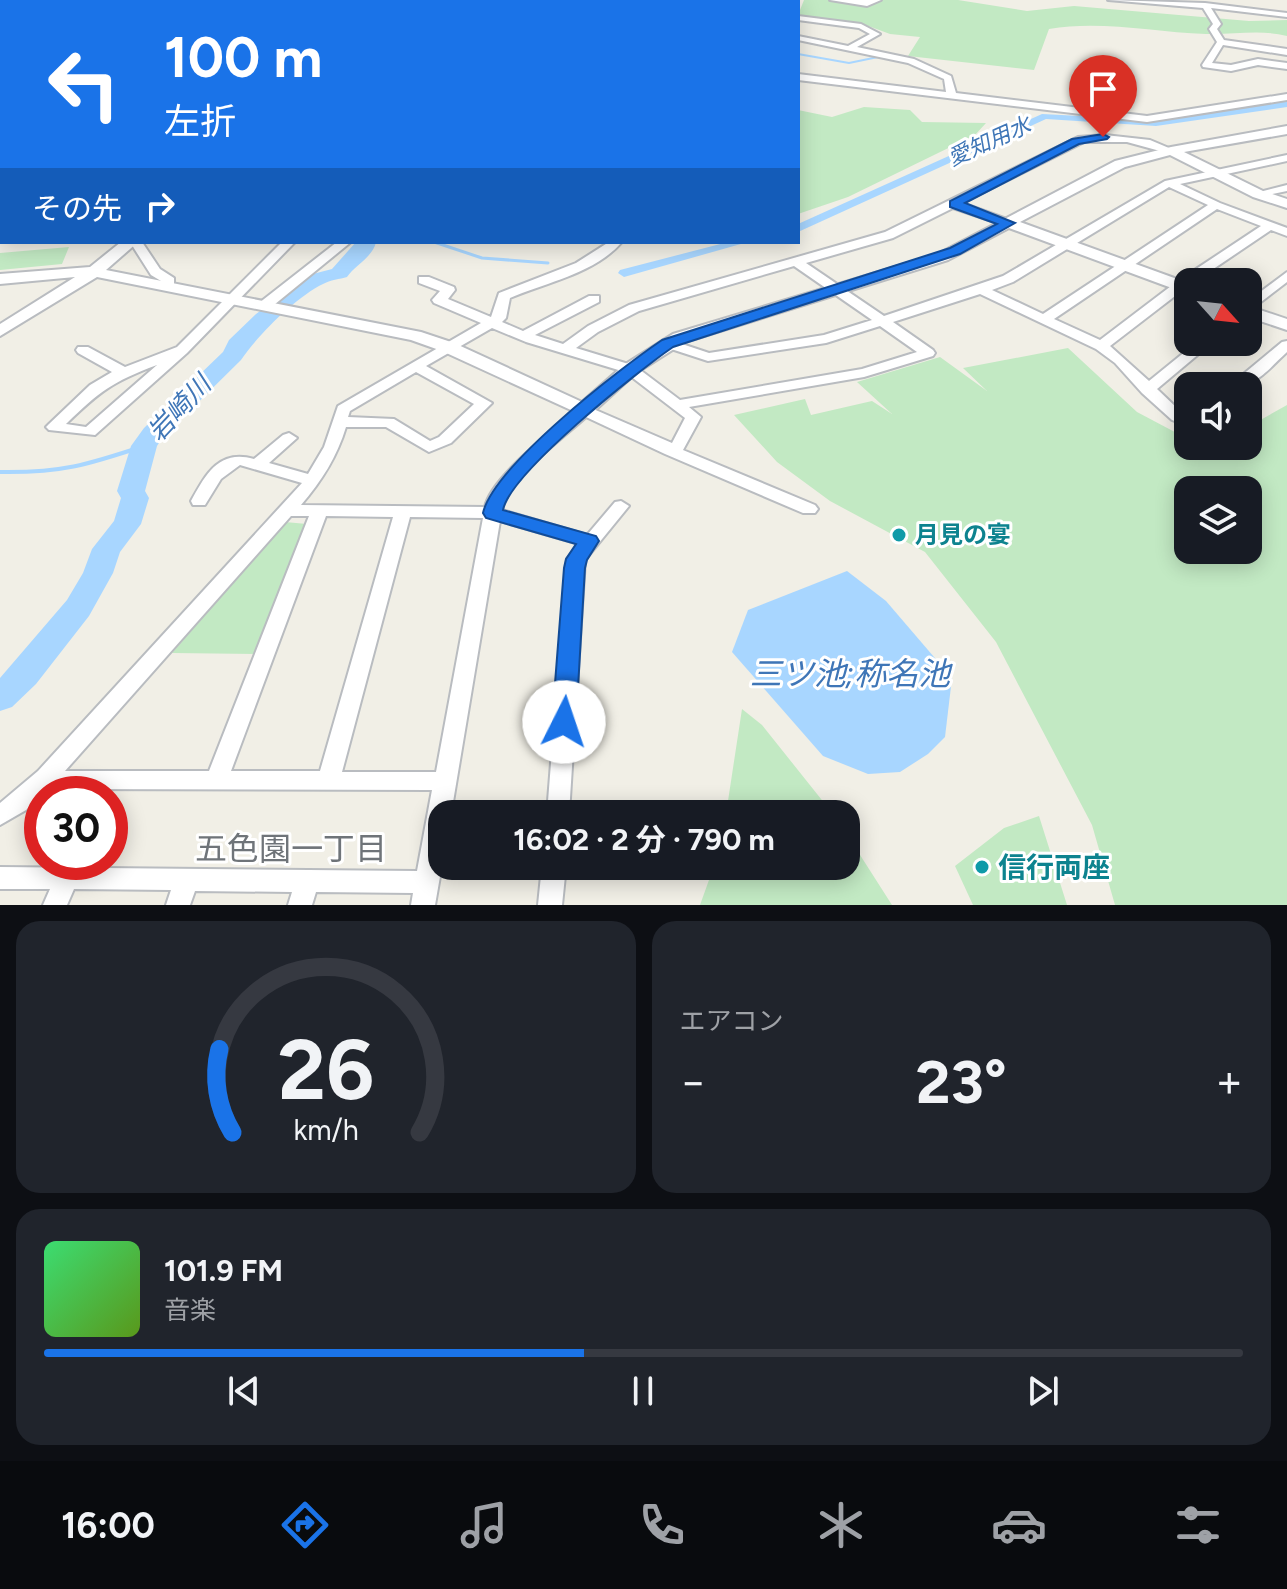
<!DOCTYPE html>
<html lang="ja">
<head>
<meta charset="utf-8">
<style>
	:root { --surface:#171b24; --page:#20242c; --text:#f1f3f6; --muted:#9ea1a6; --line:#363941; --accent:#1a73e8 }
	body { margin:0; font-family:Figtree,"Noto Sans JP",sans-serif; background:var(--page); color:var(--text); height:100vh; display:flex; flex-direction:column; font-size:30px; white-space:nowrap }
	* { box-sizing:border-box; margin:0 }
	p { font-size:26px; color:var(--muted) }
	.icon { flex:none; width:44px; height:44px; fill:none; stroke:currentColor; stroke-width:2; stroke-linecap:round; stroke-linejoin:round }
	.map { position:relative; height:905px; overflow:hidden }
	.panel { display:flex; flex-direction:column; gap:16px; padding:16px; background:#0d0f14; flex:1 }
	.panel>* { flex:none }
	.banner { position:absolute; left:0px; top:0px; width:800px; height:244px; box-shadow:0 4px 20px #0003; background:#1a73e8; color:#fff; overflow:hidden }
	.needle { width:52px; rotate:117deg }
	.tools { position:absolute; left:1174px; top:268px; display:grid; gap:16px }
	.tools a { display:grid; place-items:center; width:88px; height:88px; border-radius:16px; background:var(--surface); box-shadow:0 4px 20px #0003; font-size:40px }
	.speed { position:absolute; left:24px; top:776px; display:flex; gap:16px; font-size:40px; font-weight:700; text-align:center }
	.speed>* { display:grid; place-content:center; width:104px; height:104px; border-radius:50%; background:var(--surface); box-shadow:0 4px 20px #0003; line-height:1 }
	.speed .limit { border:12px solid #d22; background:#fff; color:#111 }
	.pin { position:absolute; display:grid; place-items:center; width:68px; height:68px; color:#fff; margin:-82px -34px; border-radius:50% 50% 50% 0; rotate:-45deg; box-shadow:0 0 8px #0007 }
	.pin .icon { rotate:45deg }
	.me { position:absolute; width:88px; margin:-44px; rotate:4deg; stroke-linejoin:round; filter:drop-shadow(0 0 6px #0008) }
	.turn { display:flex; align-items:center; gap:28px; height:168px; padding:0 32px; font-size:36px }
	.turn .icon { width:104px; height:104px; stroke-width:2.5 }
	.turn b { display:block; font-size:56px; line-height:68px }
	.then { display:flex; align-items:center; height:76px; padding:0 32px; background:#0003; gap:16px; font-size:30px }
	.big { font-size:60px; font-weight:700; line-height:1.1 }
	.panel .widget { flex:1; display:flex; flex-direction:column; justify-content:center; gap:12px; min-width:0; padding:0 28px; border-radius:24px; background:var(--page) }
	.panel .dial { align-items:center; gap:0 }
	.dial svg { height:208px; overflow:visible; fill:none; stroke:var(--line); stroke-width:7; stroke-linecap:round; text-anchor:middle }
	.dial text { fill:var(--text); stroke:none }
	.song { display:flex; align-items:center; gap:24px }
	.cover { width:96px; height:96px; border-radius:12px; background:linear-gradient(135deg,hsl(140 70% 55%),hsl(90 70% 35%)) }
	.played { height:8px; border-radius:4px; background:linear-gradient(90deg,var(--accent) 45%,var(--line) 45%) }
	.keys { display:flex; justify-content:space-around; direction:ltr }
	.heat { display:flex; justify-content:space-between; align-items:center; font-size:44px; direction:ltr }
	.panel .tiles { flex:1; display:grid; gap:16px; grid-template-columns:1fr 1fr }
	.widget:last-child { grid-column:span 2 }
	.trip { position:absolute; left:428px; top:800px; width:432px; height:80px; border-radius:24px; background:var(--surface); box-shadow:0 4px 20px #0003; font-weight:700; line-height:80px; text-align:center }
	.tab-bar { display:flex; height:128px; justify-content:space-around; align-items:center; background:#090b0e; color:var(--muted) }
	.tab-bar .icon { width:56px; height:56px }
	.tab-bar .on { color:var(--accent) }
	.tab-bar b { font-size:36px; color:var(--text) }
	.map>svg:first-child { display:block }
	.green { fill:#c2e9c3; fill-rule:evenodd }
	.water { fill:#a8d6ff }
	.lines { fill:none; stroke-linecap:round; stroke-linejoin:round }
	.stream-far2 { stroke:#a8d6ff; stroke-width:2 }
	.stream-far1 { stroke:#a8d6ff; stroke-width:3 }
	.stream { stroke:#a8d6ff; stroke-width:4 }
	.canal { fill:#a8d6ff; fill-rule:evenodd }
	.river { fill:#a8d6ff; fill-rule:evenodd }
	.minor-casing { stroke:#b9bcc0; stroke-width:4 }
	.tertiary-casing { stroke:#b9bcc0; stroke-width:4 }
	.motorway-casing { stroke:#f7b200; stroke-width:4 }
	.minor { fill:#fff; fill-rule:evenodd }
	.tertiary { fill:#fff; fill-rule:evenodd }
	.motorway { fill:#ffe68f; fill-rule:evenodd }
	.route { fill:#1a73e8; stroke:#114b97; stroke-width:2 }
	.culture-dot { fill:#0f9aa8; stroke:#fff; stroke-width:3 }
	.labels { text-anchor:middle; stroke-width:6; stroke-linejoin:round; paint-order:stroke }
	.far-water-label { font-size:22px; font-style:italic; fill:#3f76b7; stroke:#fff }
	.culture-label { font-size:24px; font-weight:bold; fill:#0d838f; stroke:#fff; text-anchor:start }
	.water-label { font-size:26px; font-style:italic; fill:#3f76b7; stroke:#fff }
	.near-culture-label { font-size:28px; font-weight:bold; fill:#0d838f; stroke:#fff; text-anchor:start }
	.near-water-label { font-size:32px; font-style:italic; fill:#3f76b7; stroke:#fff }
	.near-neighbourhood-label { font-size:32px; fill:#6f7479; stroke:#fff }
</style>
</head>
<body>
<div class="map">
<svg width="1287" height="905" viewBox="0 0 1287 905">
	<rect width="100%" height="100%" fill="#f1efe6"/>
	<!-- green -->
	<path class="green" d="M804,0H958L1027,11L1074,6L1249,21L1287,20V36C1260,29 1233,35 1206,34C1153,32 1100,20 1049,29L1034,70L908,56L920,37L890,34L863,24L798,15Z
		M864,107L910,110L922,122L986,123L975,135L848,197L798,214V110L832,117Z
		M69,247L62,264L0,270V253Z
		M1068,348L1137,412L1188,439V446H1201L1209,450L1216,446H1248V427L1287,405V905H1115L1092,825L996,642L925,552L830,501L777,462L734,415L805,399L811,415L872,401L892,414L857,382L940,357L987,391L963,368ZM1248,490V550H1188V490Z
		M285,522L307,524L257,654L172,653Z
		M742,709L762,725L833,814H726Z
		M1039,816L1067,905H973L955,866L1004,828Z
		M846,833L892,905H700L714,866H846Z"/>
	<!-- water -->
	<path class="water" d="M847,571L886,601L952,678L945,737L928,754L900,772L868,774L823,756L732,652L748,610Z"/>
	<g class="lines">
		<!-- stream-far2 -->
		<path class="stream-far2" d="M798,54L849,63L878,57"/>
		<!-- stream-far1 -->
		<path class="stream-far1" d="M434,242L482,258L548,263"/>
		<!-- stream -->
		<path class="stream" d="M0,472C61,473 87,465 144,446"/>
		<!-- canal -->
		<path class="canal" d="M0,59L2,60V66L0,65Z
			M1287,101V107L1156,126L1046,119L798,232V224L1042,114L1156,120Z
			M728,242H748L624,277L618,273L620,270Z"/>
		<!-- river -->
		<path class="river" d="M686,0H700L701,2H687Z
			M356,242H376C373,257 355,265 347,277C340,279 330,280 323,284C296,297 258,335 241,360L162,438L157,446L145,491L149,498L141,524L120,552L113,573L89,616L36,684L12,707L0,711V678L67,600L83,573L92,549L114,521L121,498L117,491L131,446L144,428L223,352L229,340L256,314L309,275L332,269Z"/>
		<!-- minor casing -->
		<g class="minor-casing">
			<path id="minor" d="M219,0H227L228,2H220Z
				M253,0H261L262,2H254Z
				M488,0H510L513,2H491Z
				M673,0H681L683,2H675Z
				M707,0H716L718,2H709Z
				M731,0H758L761,2H734Z
				M784,0H792V2H784Z
				M830,0H881L867,6Z
				M1108,0L1205,3L1287,13V17L1211,8L1221,24L1217,29L1224,40L1287,49V55L1223,45L1212,63L1231,65L1258,59L1287,63V69L1258,65L1231,71L1203,67L1202,65L1217,42L1209,29L1213,24L1203,8Z
				M798,16L861,24L880,34L857,47L914,59L951,76L956,93L1147,116L1287,94V100L1147,122L798,80V74L946,92L944,79L908,63L798,40V36L848,46L870,34L859,28L798,20Z
				M1105,135L1150,140L1176,151L1171,154L1127,142H1084L962,203L1012,221V225H1004L953,208L893,238L806,263L884,316L1003,276L1165,181L1287,155V161L1180,184L1220,203L1287,228V236L1271,230L1194,282H1188V286L1110,346L1149,381L1197,342H1213L1157,389L1179,410L1188,406V417L1177,422L1172,420L1142,393L1115,363L1096,349L980,294L893,322L933,350L935,353L933,356L864,377L689,407L701,417L683,450L815,505L818,509L815,513H803L665,454L586,417C562,439 507,478 502,510L587,535L615,502L621,501L629,506L585,560L569,814H547L567,559L579,544L500,521L451,814H442V865L435,905H411L413,893L316,892L312,905H288L292,892L195,891L190,905H166L171,890L74,889L67,905H43L50,889H0V867L417,871L432,790L60,789L50,787L26,810L0,825V803L38,771L302,483L240,465L221,479L205,505H193L191,501C206,474 219,449 254,459L283,435L289,433L297,438L269,463L308,474L324,447L338,406L481,323L434,303L432,300L440,291L419,283V277H429L454,287L455,290L448,299L491,317L499,293L576,263L609,242H622C594,274 547,282 510,298L506,318L502,322L523,331L589,296H599V302L535,335L563,344L588,326L629,305L885,232L1078,137ZM1169,187L1208,205L1043,314L992,290L1013,282ZM1217,209L1261,226L1175,283L1100,340L1054,319ZM794,266L872,320L824,335L709,353L667,339L660,343L662,346L708,361L826,343L880,326L917,352L862,369L680,400L635,366L576,348L598,332L639,311ZM492,328L526,342L625,372L685,418L672,443L584,405L579,407C555,429 491,477 485,507L301,505C321,482 337,457 346,427H386L429,452L451,443L492,403L426,366ZM416,372L474,404L439,437L430,441L394,419L348,417L350,411ZM291,516H309L209,771H65ZM326,516L393,517L320,771H231ZM410,517L483,518L436,772H342Z
				M1287,185V191L1258,197L1252,194Z
				M130,242H142L160,269L174,278V284L168,289H158L157,286L161,281L151,275Z
				M282,242H295L187,353L95,435L49,430L46,427L49,424L90,385L112,372L78,353L76,350L78,347H88L125,367L177,347ZM157,365L86,427L66,424C100,391 112,382 157,365Z
				M337,242H351L269,309H259V303Z
				M1287,272V282L1248,312V301Z
				M1287,341V352C1266,371 1258,386 1229,386L1282,342Z
				M542,866H566L562,905H538Z"/>
		</g>
		<!-- tertiary casing -->
		<g class="tertiary-casing">
			<path id="tertiary" d="M0,15H2V21H0Z
				M1287,126V134L1184,152L1263,191L1287,199V208L1253,197L1170,155L1125,167L1020,222L1188,283V294L1009,228L948,260L685,342L636,373L591,414L584,416L442,351L411,340L97,277L0,336V324L75,277L0,284V274L90,267L121,242H138L106,270L421,332L454,343L582,402L624,365L673,334L938,254L1115,161L1171,147Z
				M1248,306L1287,319V330L1248,317Z"/>
		</g>
		<!-- motorway casing -->
		<g class="motorway-casing">
			<path id="motorway" d="M288,0H321L286,2Z
				M328,0H360L326,2Z
				M0,23H2V31H0Z"/>
		</g>
		<!-- minor -->
		<use href="#minor" class="minor"/>
		<!-- tertiary -->
		<use href="#tertiary" class="tertiary"/>
		<!-- motorway -->
		<use href="#motorway" class="motorway"/>
	</g>
	<!-- route -->
	<path class="route" d="M1103,134L1109,137L1107,139L1079,144L965,203L1015,223L960,254L673,347C638,371 510,473 503,510L596,536L599,541L587,560L585,568L576,722L573,728L564,731L556,728L552,722L564,568L566,559L576,544L486,518L483,513C493,467 619,369 662,340L950,248L997,224L950,207V201L1072,139Z"/>
	<!-- markers -->
	<g class="culture-dot">
		<circle cx="899" cy="535" r="8"/>
		<circle cx="982" cy="867" r="8"/>
	</g>
	<g class="labels">
		<!-- far-water labels -->
		<g class="far-water-label">
			<text transform="translate(989 141) rotate(-24)" y="8">愛知用水</text>
		</g>
		<!-- culture labels -->
		<g class="culture-label">
			<text x="915" y="543">月見の宴</text>
		</g>
		<!-- water labels -->
		<g class="water-label">
			<text transform="translate(179 408) rotate(-47)" y="9">岩崎川</text>
		</g>
		<!-- near-culture labels -->
		<g class="near-culture-label">
			<text x="998" y="877">信行両座</text>
		</g>
		<!-- near-water labels -->
		<g class="near-water-label">
			<text x="850" y="685">三ツ池;称名池</text>
		</g>
		<!-- near-neighbourhood labels -->
		<g class="near-neighbourhood-label">
			<text x="291" y="860">五色園一丁目</text>
		</g>
	</g>
</svg>
<div class="tools">
<a><svg class="needle" viewBox="-14 -14 28 28"><path d="M0-13l5 13h-10z" fill="#e53935"/><path d="M0 13l5-13h-10z" fill="#9ea1a6"/></svg></a>
<a><svg class="icon" aria-label="sound" viewBox="0 0 24 24"><path d="M4 9h4l5-4v14l-5-4H4zM17 9q2 3 0 6"/></svg></a>
<a><svg class="icon" aria-label="layers" viewBox="0 0 24 24"><path d="M12 4l9 5-9 5-9-5zM3 14l9 5 9-5"/></svg></a>
</div>
<div class="speed"><div class="limit">30</div></div>
<div class="pin" style="left:1103px;top:137px;background:#d93025"><svg class="icon" aria-label="arrive" viewBox="0 0 24 24"><path d="M6 21V4h12l-3 4 3 4H6"/></svg></div>
<svg class="me" style="left:564px;top:722px" viewBox="-20 -20 40 40"><circle r="19" fill="#fff"/><path d="M0-13L10 11 0 6-10 11z" fill="#1a73e8"/></svg>
<div class="trip">16:02 · 2 分 · 790 m</div>
<div class="banner">
<div class="turn"><svg class="icon" aria-label="left" viewBox="0 0 24 24"><path d="M17 20v-9H6M10 6l-5 5 5 5"/></svg><div><b>100 m</b>左折</div></div>
<div class="then">その先<svg class="icon" aria-label="right" viewBox="0 0 24 24"><path d="M7 20v-9h11M14 6l5 5-5 5"/></svg></div>
</div>
</div>
<section class="panel">
<div class="tiles">
<div class="widget dial"><svg viewBox="0 0 100 80">
<path d="M14 69A42 42 0 1 1 86 69"/>
<path d="M14 69A42 42 0 0 1 9 37" stroke="#1a73e8"/>
<text x="50" y="56" font-size="32" font-weight="700">26</text>
<text x="50" y="72" font-size="11">km/h</text>
</svg></div>
<div class="widget"><p>エアコン</p>
<div class="heat"><a>−</a><b class="big">23°</b><a>+</a></div>
</div>
<div class="widget">
<div class="song"><i class="cover"></i><div><b>101.9 FM</b><p>音楽</p></div></div>
<div class="played"></div>
<div class="keys"><svg class="icon" aria-label="previous" viewBox="0 0 24 24"><path d="M18 5L8 12l10 7zM5 5v14"/></svg><svg class="icon" aria-label="pause" viewBox="0 0 24 24"><path d="M8 5v14M16 5v14"/></svg><svg class="icon" aria-label="next" viewBox="0 0 24 24"><path d="M6 5l10 7-10 7zM19 5v14"/></svg></div>
</div>
</div>
</section>
<nav class="tab-bar">
<b>16:00</b>
<svg class="icon on" aria-label="directions" viewBox="0 0 24 24"><path d="M12 3l9 9-9 9-9-9zM9 14v-3h6M13 9l2 2-2 2"/></svg>
<svg class="icon" aria-label="music" viewBox="0 0 24 24"><path d="M9 18V5l10-2v13"/><circle cx="6" cy="18" r="3"/><circle cx="16" cy="16" r="3"/></svg>
<svg class="icon" aria-label="phone" viewBox="0 0 24 24"><path d="M5 4h4l2 5-3 2q2 4 5 5l2-3 5 2v4C11 20 4 13 5 4z"/></svg>
<svg class="icon" aria-label="climate" viewBox="0 0 24 24"><path d="M12 3v18M4 7l16 10M4 17L20 7"/></svg>
<svg class="icon" aria-label="car" viewBox="0 0 24 24"><path d="M5 17H2v-5l4-1 3-4h7l3 4 3 1v5h-3M9 17h6M6 11h13"/><circle cx="7" cy="17" r="2"/><circle cx="17" cy="17" r="2"/></svg>
<svg class="icon" aria-label="filters" viewBox="0 0 24 24"><path d="M4 7h16M4 17h16"/><circle cx="9" cy="7" r="2"/><circle cx="15" cy="17" r="2"/></svg>
</nav>
</body>
</html>
